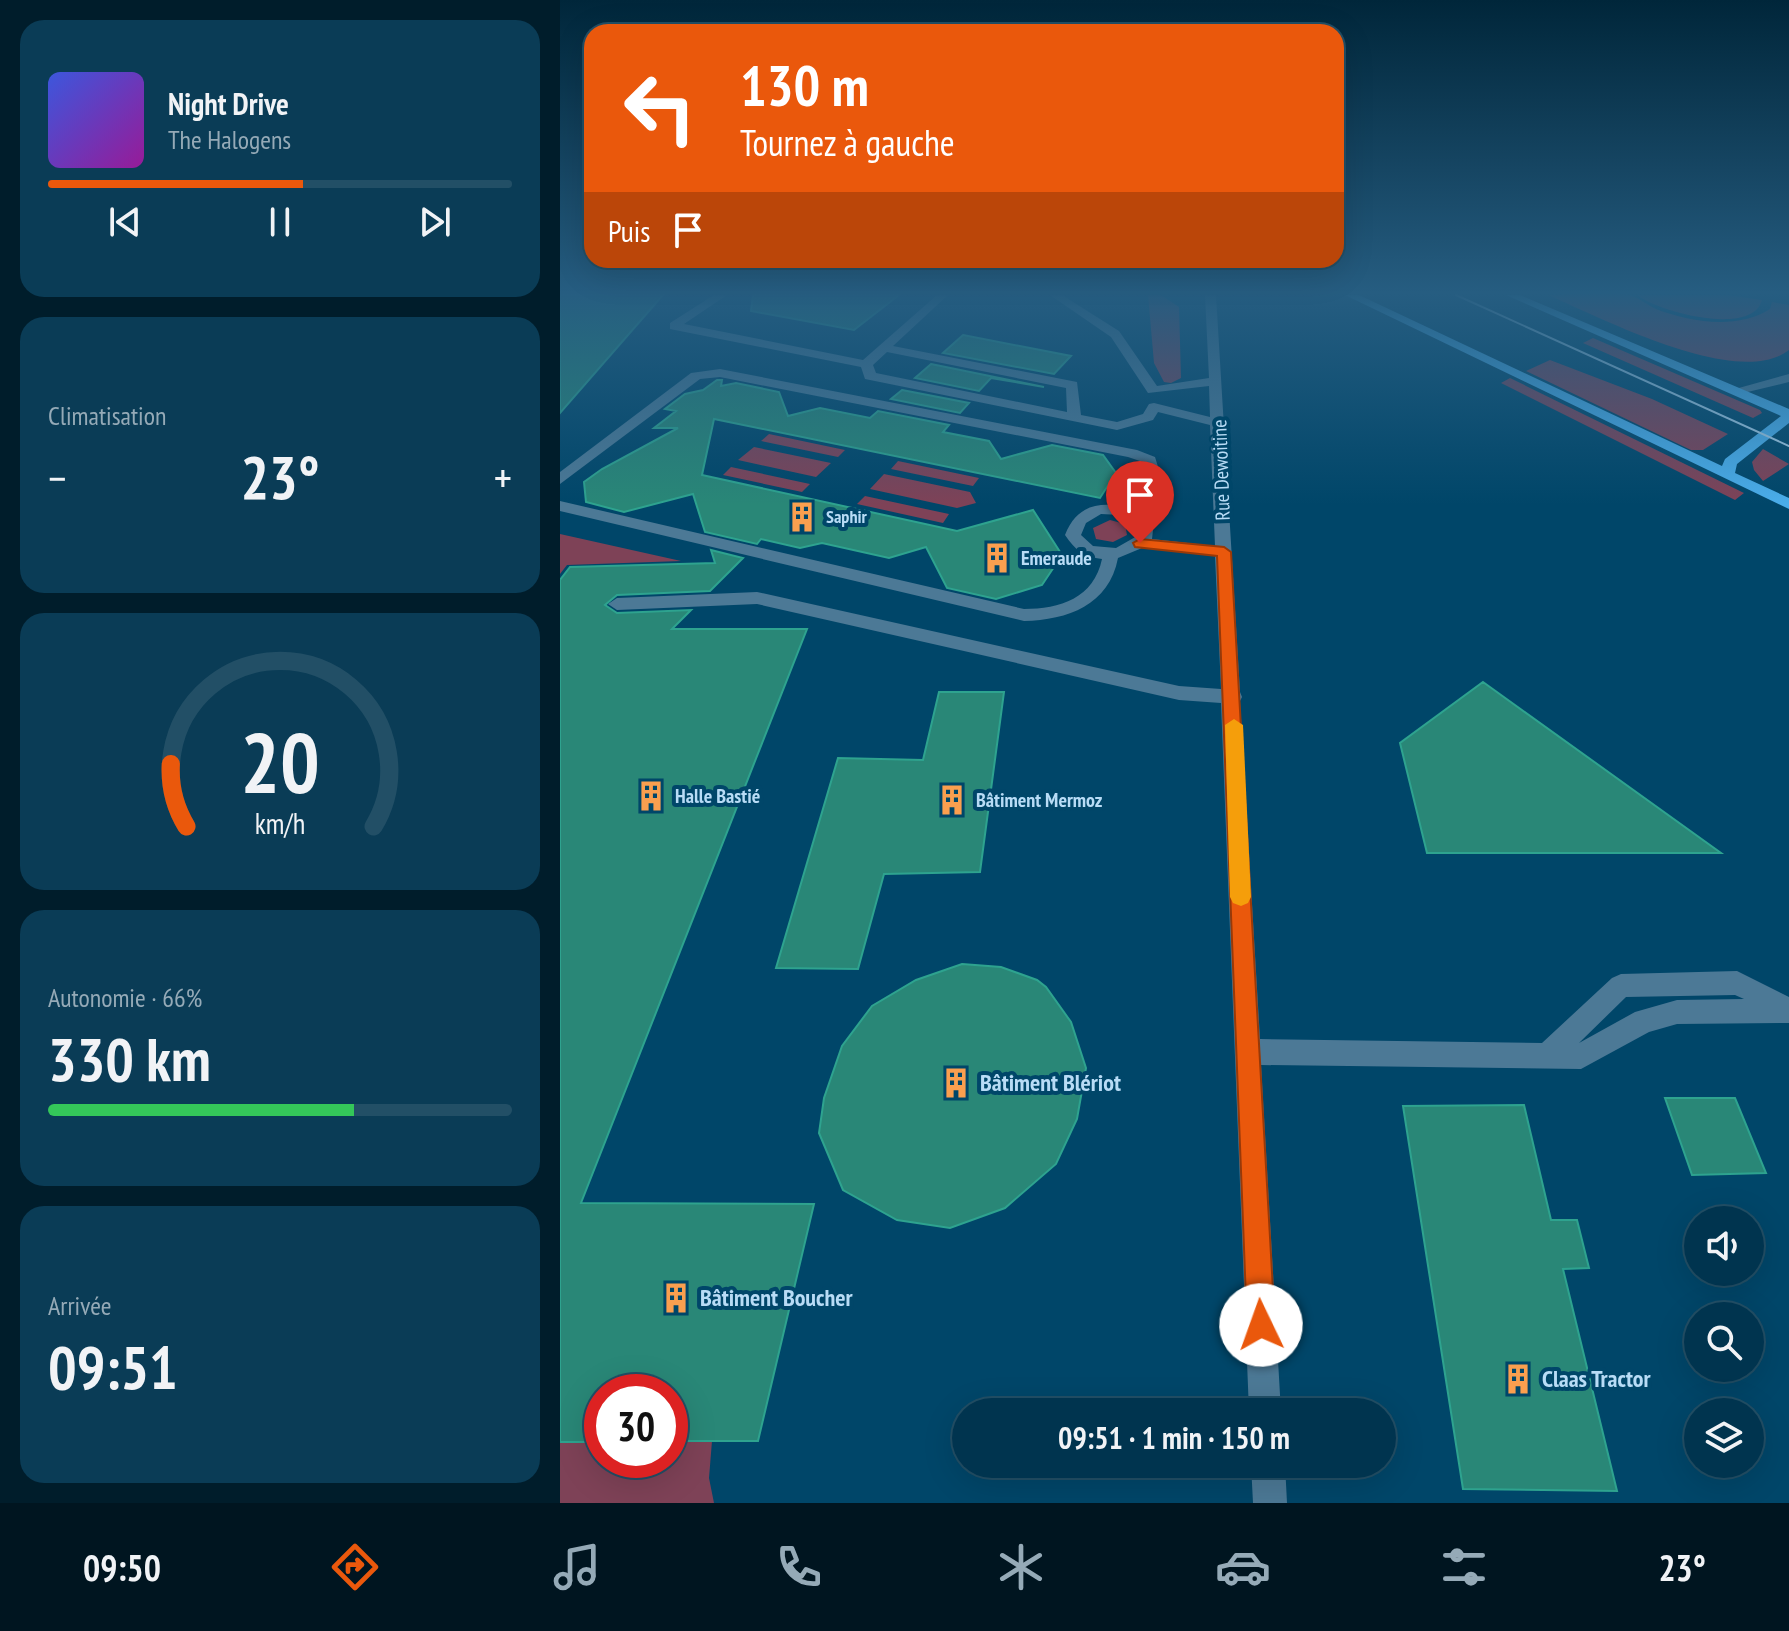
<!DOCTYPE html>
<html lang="fr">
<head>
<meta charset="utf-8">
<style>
	:root { --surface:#00344f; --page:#0a3c56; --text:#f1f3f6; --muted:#95aab7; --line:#224f66; --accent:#ea580c }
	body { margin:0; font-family:"PT Sans Narrow",sans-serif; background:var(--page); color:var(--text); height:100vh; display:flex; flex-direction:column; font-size:30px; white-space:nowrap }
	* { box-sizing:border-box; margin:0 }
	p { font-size:26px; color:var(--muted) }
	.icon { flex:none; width:44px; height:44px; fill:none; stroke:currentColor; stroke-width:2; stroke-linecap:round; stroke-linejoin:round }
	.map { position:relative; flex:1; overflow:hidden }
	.panel { display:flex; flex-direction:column; gap:20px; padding:20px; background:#001d2b; width:560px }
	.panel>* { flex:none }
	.banner { position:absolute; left:24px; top:24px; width:760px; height:244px; border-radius:24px; box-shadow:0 8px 32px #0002,0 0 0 2px var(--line); background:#ea580c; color:#fff; overflow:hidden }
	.controls { position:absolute; left:1124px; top:1206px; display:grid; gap:16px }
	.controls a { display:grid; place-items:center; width:80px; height:80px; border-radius:50%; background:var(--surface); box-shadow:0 8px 32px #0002,0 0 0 2px var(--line); font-size:40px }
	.speed { position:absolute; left:24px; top:1374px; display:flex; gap:16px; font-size:40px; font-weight:700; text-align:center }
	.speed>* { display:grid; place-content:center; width:104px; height:104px; border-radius:50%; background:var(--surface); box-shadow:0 8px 32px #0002,0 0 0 2px var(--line); line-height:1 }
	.speed .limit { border:12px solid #d22; background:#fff; color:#111 }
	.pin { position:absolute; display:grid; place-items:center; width:68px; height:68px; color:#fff; margin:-82px -34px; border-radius:50% 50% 50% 0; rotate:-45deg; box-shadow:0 0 8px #0007 }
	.pin .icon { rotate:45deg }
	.me { position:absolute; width:88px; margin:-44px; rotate:357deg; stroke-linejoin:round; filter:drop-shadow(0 0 6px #0008) }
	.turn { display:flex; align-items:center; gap:28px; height:168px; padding:0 24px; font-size:36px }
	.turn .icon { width:104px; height:104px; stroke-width:2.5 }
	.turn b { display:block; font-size:56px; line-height:68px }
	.then { display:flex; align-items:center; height:76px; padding:0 24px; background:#0003; gap:16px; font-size:30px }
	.big { font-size:60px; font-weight:700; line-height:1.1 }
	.panel .widget { flex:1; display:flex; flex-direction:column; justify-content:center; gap:12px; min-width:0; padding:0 28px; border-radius:24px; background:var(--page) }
	.panel .dial { align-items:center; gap:0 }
	.dial svg { height:208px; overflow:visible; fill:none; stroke:var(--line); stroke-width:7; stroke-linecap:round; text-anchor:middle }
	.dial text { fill:var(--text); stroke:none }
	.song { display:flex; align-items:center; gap:24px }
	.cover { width:96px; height:96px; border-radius:12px; background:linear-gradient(135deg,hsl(230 70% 55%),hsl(300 70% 35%)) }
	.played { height:8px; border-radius:4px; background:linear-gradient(90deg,var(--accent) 55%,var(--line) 55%) }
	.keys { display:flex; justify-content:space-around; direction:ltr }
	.heat { display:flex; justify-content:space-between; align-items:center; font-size:44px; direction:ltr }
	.charge { height:12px; border-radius:6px; background:linear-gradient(90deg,#34c759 66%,var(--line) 0) }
	.trip { position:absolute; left:392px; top:1398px; width:444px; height:80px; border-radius:40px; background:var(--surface); box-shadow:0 8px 32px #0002,0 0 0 2px var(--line); font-weight:700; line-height:80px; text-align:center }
	.dock { display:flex; height:128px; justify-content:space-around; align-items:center; background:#001520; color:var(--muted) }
	.dock .icon { width:56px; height:56px }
	.dock .selected { color:var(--accent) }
	.dock b { font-size:36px; color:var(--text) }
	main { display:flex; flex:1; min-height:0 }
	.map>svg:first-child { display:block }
	.green { fill:#7e4257 }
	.building { fill:#298777; stroke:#2ea38f; stroke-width:2 }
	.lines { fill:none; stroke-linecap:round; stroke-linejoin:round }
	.minor { fill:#4c7996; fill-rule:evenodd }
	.major { fill:#4aadea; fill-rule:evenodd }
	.tram { stroke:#a2cae5; stroke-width:2 }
	.route { fill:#ea580c; stroke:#983908; stroke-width:2 }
	.slow { fill:#f59e0b }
	.labels { text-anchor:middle; stroke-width:8; stroke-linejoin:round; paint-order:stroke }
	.far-poi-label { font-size:18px; font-weight:bold; fill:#b8dcf6; stroke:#004669; text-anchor:start }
	.street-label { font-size:20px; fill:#b8dcf6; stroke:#004669 }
	.poi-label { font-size:20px; font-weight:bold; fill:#b8dcf6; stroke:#004669; text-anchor:start }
	.near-poi-label { font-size:24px; font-weight:bold; fill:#b8dcf6; stroke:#004669; text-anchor:start }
</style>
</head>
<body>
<main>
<section class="panel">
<div class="widget">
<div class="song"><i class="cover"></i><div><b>Night Drive</b><p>The Halogens</p></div></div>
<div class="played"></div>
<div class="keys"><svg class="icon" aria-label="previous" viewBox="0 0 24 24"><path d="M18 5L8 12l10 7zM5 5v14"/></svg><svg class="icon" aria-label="pause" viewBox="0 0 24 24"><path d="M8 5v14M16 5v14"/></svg><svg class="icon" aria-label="next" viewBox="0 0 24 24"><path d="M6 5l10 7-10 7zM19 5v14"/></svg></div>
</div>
<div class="widget"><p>Climatisation</p>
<div class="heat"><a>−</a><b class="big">23°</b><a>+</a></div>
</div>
<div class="widget dial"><svg viewBox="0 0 100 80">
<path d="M14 69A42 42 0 1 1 86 69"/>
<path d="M14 69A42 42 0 0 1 8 45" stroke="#ea580c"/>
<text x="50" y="56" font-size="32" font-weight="700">20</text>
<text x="50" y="72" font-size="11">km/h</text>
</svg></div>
<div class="widget"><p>Autonomie · 66%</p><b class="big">330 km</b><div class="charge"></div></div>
<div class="widget"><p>Arrivée</p><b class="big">09:51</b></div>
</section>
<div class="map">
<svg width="1229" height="1503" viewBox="0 0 1229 1503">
	<rect width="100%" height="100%" fill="#004669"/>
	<!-- green -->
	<path class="green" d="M588,295H601L619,307L621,378L611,383L604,382L594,363Z
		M988,295C1014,295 1043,291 1069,295C1077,296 1087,305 1096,309C1130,322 1177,330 1210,309L1212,302L1229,305V350C1178,390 1040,317 988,295Z
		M1077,295H1169L1202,300C1192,337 1099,312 1077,295Z
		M1033,338L1200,410L1202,413L1193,418L1023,343Z
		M990,360L1092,399L1168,434L1143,450H1131L966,371Z
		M950,378L1184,493L1175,500L941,383Z
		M209,434L285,450L278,457L201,441Z
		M194,447L271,463L256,477L178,460Z
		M1203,449L1229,464L1203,481L1194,470L1192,462Z
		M338,461L419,478L413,486L331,469Z
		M171,467L250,484L242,492L163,475Z
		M324,474L410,492L416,503L397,508L310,489Z
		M305,496L389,514L383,523L297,504Z
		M550,520L565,524L567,535L553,542L536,539L533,528Z
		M0,534L121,561L7,565L0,574Z
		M110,1441H152L149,1478L154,1503H0V1442H42V1460H110Z"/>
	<!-- building -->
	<path class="building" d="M0,295H103L0,413Z
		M193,295H339L294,330L191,311Z
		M403,335L511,356L494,374L383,353Z
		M371,364L484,387L431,378L419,391L355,378Z
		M157,380H162L161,386L176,383L219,392L228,416L260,408L310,418L318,411L389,425L383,432L429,441L441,459L492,445L543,455L556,473L540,498L154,419L142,475L397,531L473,510L502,555L482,585L436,599L387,588L366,547L329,558L262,543L240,548L201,539L197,544L145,532L133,494L64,512L26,502L24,482L42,469L118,428H94L116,411L105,409L125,394L143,390Z
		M342,390L409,403L400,413L331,399Z
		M151,550L183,558L150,591L57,595L45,605L57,613L131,610L112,629H247L21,1203L254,1204L198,1441H110V1392H42V1442H0V580L10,567L155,563Z
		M923,682L1161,853H867L840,743Z
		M379,692H444L420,872L324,874L298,969L216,968L278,758L363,760Z
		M402,964L441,967L477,980L486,987L511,1022L526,1068L517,1119L496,1164L445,1208L390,1228L337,1220L283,1190L259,1133L264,1098L282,1046L312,1006L356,980Z
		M1105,1098H1175L1206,1173L1132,1175Z
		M964,1105L991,1220H1017L1029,1268L1003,1269L1057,1491L903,1489L843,1106Z"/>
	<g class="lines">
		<!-- minor -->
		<path class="minor" d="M154,295H167L124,324L303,360L377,295H388L333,346L517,382L521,415L557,422L583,414L589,404L594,403L650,417L649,386L588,393L551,337L490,295H502L559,331L597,386L649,378L645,295H656L680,692L682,697L680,701L700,1039L982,1043L1052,978L1061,974L1177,971L1229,997V1023L1117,1024L1089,1032L1021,1069L701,1065L721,1412H689L661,703L619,700L197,604L57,610L48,604L57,598L197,592L619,686L661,689L655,556L582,548L558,558C549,605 508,620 464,621L0,511V501L464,609C500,609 534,598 542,559C524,557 515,550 505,535C518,502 543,501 575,509L589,483L583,462L568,457L160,377L140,379L0,484V472L131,373L160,369L577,450L595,457L603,483L587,517L593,530L592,539L655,546L650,425L598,412L593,420L557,430L310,380L305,379L301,367L110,329V323ZM327,352L506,388L507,412L316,373L313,365ZM541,514L561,515L576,524L577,536L556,548L533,546L521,535L526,523ZM1175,995L1184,999L1117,1000L1075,1012L1019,1043L1066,997Z
			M1229,374V382L1175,395L1168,391Z
			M691,1464H725L727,1503H693Z"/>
		<!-- major -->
		<path class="major" d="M785,295H799L1162,466L1165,459L1221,416L946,295H960L1229,409V423L1177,464L1175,473L1229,498V509Z"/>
		<!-- tram -->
		<path class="tram" d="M896,295L1229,446"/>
	</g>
	<!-- sky -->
	<linearGradient id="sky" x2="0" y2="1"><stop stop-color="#00263a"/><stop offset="0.58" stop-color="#265d81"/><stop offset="1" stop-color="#265d81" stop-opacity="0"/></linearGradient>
	<rect width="1229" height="505" fill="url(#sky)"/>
	<!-- route -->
	<path class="route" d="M580,539L664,547L671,552L715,1325L710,1335L701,1339L691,1335L687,1325L657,556L575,547L573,543Z"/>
	<!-- slow -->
	<path class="slow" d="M674,719L683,725L691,897L688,903L681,906L673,903L670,897L665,725Z"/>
	<!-- icons -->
	<defs>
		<g id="building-bare" transform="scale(2.4)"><path d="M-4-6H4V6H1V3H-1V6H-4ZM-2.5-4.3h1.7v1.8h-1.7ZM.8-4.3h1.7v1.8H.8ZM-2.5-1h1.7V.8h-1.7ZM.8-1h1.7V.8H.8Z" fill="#fa9f4f" stroke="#004669" stroke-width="2.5" paint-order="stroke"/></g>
	</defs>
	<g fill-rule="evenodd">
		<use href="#building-bare" x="242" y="517"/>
		<use href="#building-bare" x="437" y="558"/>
		<use href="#building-bare" x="91" y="796"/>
		<use href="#building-bare" x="392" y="800"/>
		<use href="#building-bare" x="396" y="1083"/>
		<use href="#building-bare" x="116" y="1298"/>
		<use href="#building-bare" x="958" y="1379"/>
	</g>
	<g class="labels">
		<!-- far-poi labels -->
		<g class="far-poi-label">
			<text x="266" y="523">Saphir</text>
		</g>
		<!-- street labels -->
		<g class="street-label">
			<text transform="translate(661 470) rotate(-92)" y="7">Rue Dewoitine</text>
		</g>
		<!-- poi labels -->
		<g class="poi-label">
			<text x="461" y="565">Emeraude</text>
			<text x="115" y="803">Halle Bastié</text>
			<text x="416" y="807">Bâtiment Mermoz</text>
		</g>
		<!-- near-poi labels -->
		<g class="near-poi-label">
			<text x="420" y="1091">Bâtiment Blériot</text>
			<text x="140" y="1306">Bâtiment Boucher</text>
			<text x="982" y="1387">Claas Tractor</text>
		</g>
	</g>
</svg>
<div class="controls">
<a><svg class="icon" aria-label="sound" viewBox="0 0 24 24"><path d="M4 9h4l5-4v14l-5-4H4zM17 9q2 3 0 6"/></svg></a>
<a><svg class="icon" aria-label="search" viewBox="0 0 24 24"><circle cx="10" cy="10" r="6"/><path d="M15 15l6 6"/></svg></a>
<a><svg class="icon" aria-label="layers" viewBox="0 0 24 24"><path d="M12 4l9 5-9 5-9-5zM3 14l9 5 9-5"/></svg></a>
</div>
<div class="speed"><div class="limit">30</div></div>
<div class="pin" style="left:580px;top:543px;background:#d93025"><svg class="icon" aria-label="arrive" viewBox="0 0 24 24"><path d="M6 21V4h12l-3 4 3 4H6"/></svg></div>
<svg class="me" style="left:701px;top:1325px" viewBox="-20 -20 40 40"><circle r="19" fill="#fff"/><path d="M0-13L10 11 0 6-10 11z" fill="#ea580c"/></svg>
<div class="trip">09:51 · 1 min · 150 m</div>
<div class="banner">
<div class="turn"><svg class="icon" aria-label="left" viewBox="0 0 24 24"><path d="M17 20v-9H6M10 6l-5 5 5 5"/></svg><div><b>130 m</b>Tournez à gauche</div></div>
<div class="then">Puis<svg class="icon" aria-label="arrive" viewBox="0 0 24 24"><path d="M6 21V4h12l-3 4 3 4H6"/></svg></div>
</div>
</div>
</main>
<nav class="dock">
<b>09:50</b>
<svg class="icon selected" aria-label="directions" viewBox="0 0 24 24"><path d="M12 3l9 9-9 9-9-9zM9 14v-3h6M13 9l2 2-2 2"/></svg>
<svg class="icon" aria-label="music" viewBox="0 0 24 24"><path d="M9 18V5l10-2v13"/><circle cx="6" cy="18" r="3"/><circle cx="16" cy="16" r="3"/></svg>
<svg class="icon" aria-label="phone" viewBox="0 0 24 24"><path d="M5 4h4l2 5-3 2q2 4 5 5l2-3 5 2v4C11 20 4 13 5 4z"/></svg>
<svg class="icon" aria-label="climate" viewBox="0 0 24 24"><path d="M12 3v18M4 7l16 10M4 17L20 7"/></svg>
<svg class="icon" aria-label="car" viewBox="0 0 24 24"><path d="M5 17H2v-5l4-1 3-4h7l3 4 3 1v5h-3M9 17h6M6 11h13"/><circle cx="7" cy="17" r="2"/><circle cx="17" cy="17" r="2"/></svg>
<svg class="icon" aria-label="filters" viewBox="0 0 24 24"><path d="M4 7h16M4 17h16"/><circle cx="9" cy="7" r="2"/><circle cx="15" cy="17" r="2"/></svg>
<b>23°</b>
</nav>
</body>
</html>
